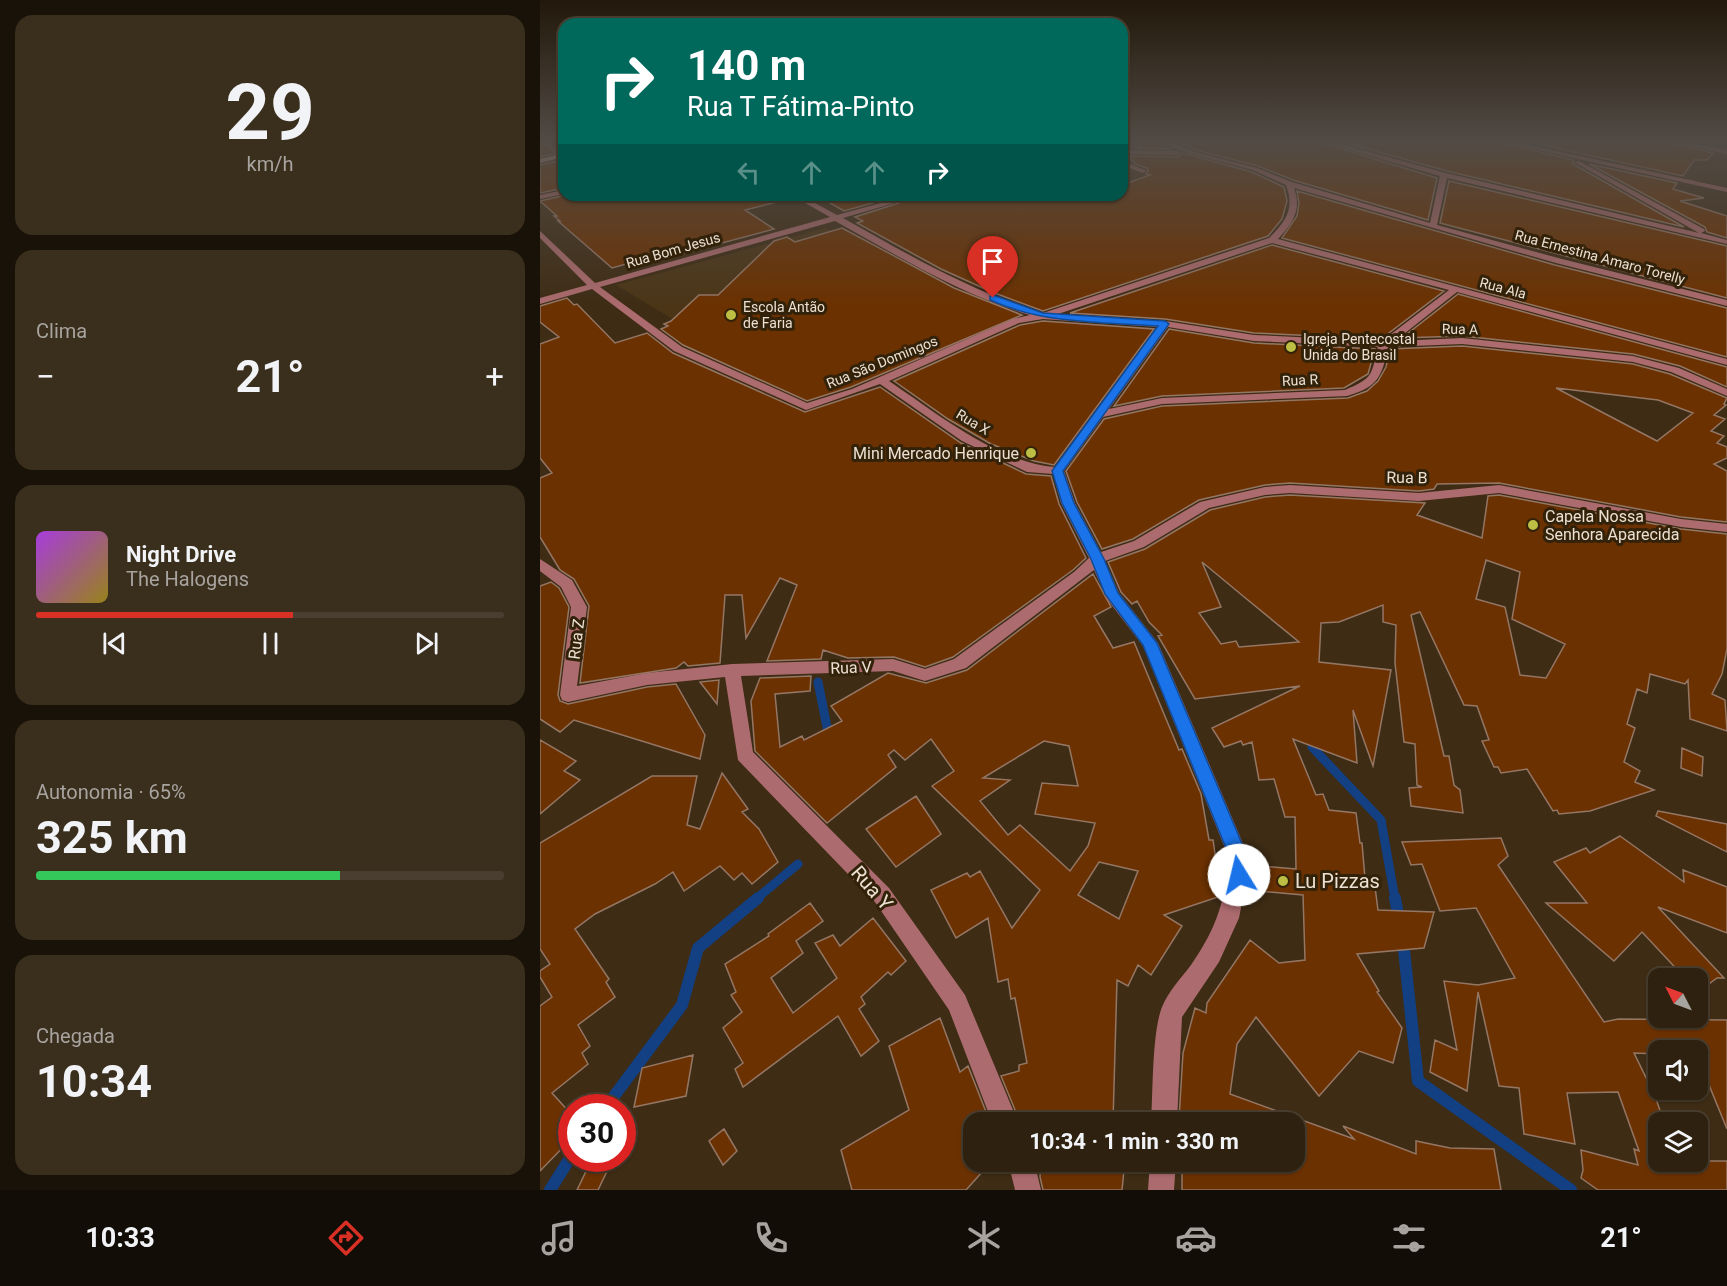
<!DOCTYPE html>
<html lang="pt">
<head>
<meta charset="utf-8">
<style>
	:root { --surface:#2e210f; --page:#3a2e1d; --text:#f1f3f6; --muted:#a7a39e; --line:#493e2f; --accent:#d93025 }
	body { margin:0; font-family:Roboto,sans-serif; background:var(--page); color:var(--text); height:100vh; display:flex; flex-direction:column; font-size:22px; white-space:nowrap }
	* { box-sizing:border-box; margin:0 }
	p { font-size:20px; color:var(--muted) }
	.icon { flex:none; width:33px; height:33px; fill:none; stroke:currentColor; stroke-width:2; stroke-linecap:round; stroke-linejoin:round }
	.map { position:relative; flex:1; overflow:hidden }
	.panel { display:flex; flex-direction:column; gap:15px; padding:15px; background:#191208; width:540px }
	.panel>* { flex:none }
	.guide { position:absolute; left:18px; top:18px; width:570px; height:183px; border-radius:18px; box-shadow:0 2px 4px #0004,0 0 0 2px var(--line); background:#00695c; color:#fff; overflow:hidden }
	.needle { width:39px; rotate:312deg }
	.buttons { position:absolute; left:1108px; top:968px; display:grid; gap:12px }
	.buttons a { display:grid; place-items:center; width:60px; height:60px; border-radius:12px; background:var(--surface); box-shadow:0 2px 4px #0004,0 0 0 2px var(--line); font-size:30px }
	.speed { position:absolute; left:18px; top:1094px; display:flex; gap:12px; font-size:30px; font-weight:700; text-align:center }
	.speed>* { display:grid; place-content:center; width:78px; height:78px; border-radius:50%; background:var(--surface); box-shadow:0 2px 4px #0004,0 0 0 2px var(--line); line-height:1 }
	.speed .limit { border:9px solid #d22; background:#fff; color:#111 }
	.pin { position:absolute; display:grid; place-items:center; width:51px; height:51px; color:#fff; margin:-62px -26px; border-radius:50% 50% 50% 0; rotate:-45deg; box-shadow:0 0 6px #0007 }
	.pin .icon { rotate:45deg }
	.me { position:absolute; width:66px; margin:-33px; rotate:351deg; stroke-linejoin:round; filter:drop-shadow(0 0 4px #0008) }
	.turn { display:flex; align-items:center; gap:21px; height:126px; padding:0 30px; font-size:27px }
	.turn .icon { width:78px; height:78px; stroke-width:2.5 }
	.turn b { display:block; font-size:42px; line-height:51px }
	.lanes { display:flex; align-items:center; height:57px; padding:0 30px; background:#0003; justify-content:center; gap:30px; direction:ltr }
	.lanes .off { opacity:.35 }
	.big { font-size:45px; font-weight:700; line-height:1.1 }
	.panel .tile { flex:1; display:flex; flex-direction:column; justify-content:center; gap:9px; min-width:0; padding:0 21px; border-radius:18px; background:var(--page) }
	.panel .dial { align-items:center; gap:0 }
	.dial b { font-size:78px; line-height:1 }
	.song { display:flex; align-items:center; gap:18px }
	.cover { width:72px; height:72px; border-radius:9px; background:linear-gradient(135deg,hsl(280 70% 55%),hsl(50 70% 35%)) }
	.played { height:6px; border-radius:3px; background:linear-gradient(90deg,var(--accent) 55%,var(--line) 55%) }
	.keys { display:flex; justify-content:space-around; direction:ltr }
	.heat { display:flex; justify-content:space-between; align-items:center; font-size:33px; direction:ltr }
	.charge { height:9px; border-radius:4px; background:linear-gradient(90deg,#34c759 65%,var(--line) 0) }
	.trip { position:absolute; left:423px; top:1112px; width:342px; height:60px; border-radius:18px; background:var(--surface); box-shadow:0 2px 4px #0004,0 0 0 2px var(--line); font-weight:700; line-height:60px; text-align:center }
	.menu { display:flex; height:96px; justify-content:space-around; align-items:center; background:#120d06; color:var(--muted) }
	.menu .icon { width:42px; height:42px }
	.menu .current { color:var(--accent) }
	.menu b { font-size:27px; color:var(--text) }
	main { display:flex; flex:1; min-height:0 }
	.map>svg:first-child { display:block }
	.built { fill:#4b3516 }
	.lines { fill:none; stroke-linecap:round; stroke-linejoin:round }
	.stream-far1 { stroke:#133f83; stroke-width:9 }
	.stream { stroke:#133f83; stroke-width:12 }
	.building { fill:#6c3100; stroke:#947665; stroke-width:1.5; fill-rule:evenodd }
	.minor { fill:#ac6b6e; fill-rule:evenodd }
	.major { fill:#f7c1c2; fill-rule:evenodd }
	.route { fill:#1a73e8; stroke:#114b97; stroke-width:1.5 }
	.poi-dot { fill:#bcbf44; stroke:#33220a; stroke-width:2 }
	.labels { text-anchor:middle; stroke-width:6; stroke-linejoin:round; paint-order:stroke }
	.far-street-label { font-size:14px; fill:#ebe0d2; stroke:#33220a }
	.far-poi-label { font-size:14px; fill:#ebe0d2; stroke:#33220a; text-anchor:start }
	.poi-label { font-size:16px; fill:#ebe0d2; stroke:#33220a; text-anchor:end }
	.street-label { font-size:16px; fill:#ebe0d2; stroke:#33220a }
	.near-poi-label { font-size:20px; fill:#ebe0d2; stroke:#33220a; text-anchor:start }
	.near-street-label { font-size:20px; fill:#ebe0d2; stroke:#33220a }
</style>
</head>
<body>
<main>
<section class="panel">
<div class="tile dial"><b>29</b><p>km/h</p></div>
<div class="tile"><p>Clima</p>
<div class="heat"><a>−</a><b class="big">21°</b><a>+</a></div>
</div>
<div class="tile">
<div class="song"><i class="cover"></i><div><b>Night Drive</b><p>The Halogens</p></div></div>
<div class="played"></div>
<div class="keys"><svg class="icon" aria-label="previous" viewBox="0 0 24 24"><path d="M18 5L8 12l10 7zM5 5v14"/></svg><svg class="icon" aria-label="pause" viewBox="0 0 24 24"><path d="M8 5v14M16 5v14"/></svg><svg class="icon" aria-label="next" viewBox="0 0 24 24"><path d="M6 5l10 7-10 7zM19 5v14"/></svg></div>
</div>
<div class="tile"><p>Autonomia · 65%</p><b class="big">325 km</b><div class="charge"></div></div>
<div class="tile"><p>Chegada</p><b class="big">10:34</b></div>
</section>
<div class="map">
<svg width="1187" height="1190" viewBox="0 0 1187 1190">
	<rect width="100%" height="100%" fill="#3e2c14"/>
	<!-- built -->
	<path class="built" d="M286,228L372,276L174,344L76,285Z"/>
	<g class="lines">
		<!-- stream-far1 -->
		<path class="stream-far1" d="M278,682L289,737
			M772,747L841,820L855,899
			M216,899L258,864"/>
		<!-- stream -->
		<path class="stream" d="M855,898L859,920
			M863,941L878,1081L1031,1190
			M66,1107L142,1005L158,948L218,898
			M10,1190L32,1155"/>
	</g>
	<!-- building -->
	<path class="building" d="M0,140H5L16,153L0,157Z
		M600,140H613L631,149L598,148Z
		M632,140H772L897,178L888,220L753,180L718,166L656,150Z
		M796,140H950L1033,160V164L1144,227L907,171Z
		M979,140H1119L1173,153L1167,160H1154L1143,176Z
		M643,153L712,172L744,187L747,201L742,219L728,236L503,311L452,292L401,269L317,223L323,221L315,217L384,195H582V185L610,175L606,174L608,171L607,168L595,164L589,156L638,157Z
		M22,160L24,188L0,193V165Z
		M1049,164L1137,183L1133,189L1164,198L1140,201L1187,216V238L1167,232L1165,227Z
		M909,181L1187,246V298L900,223Z
		M757,191L1015,265L1187,308V357L742,238L757,216L759,203Z
		M26,195H236L237,202L205,210L234,229L133,256L129,252L72,268L18,221H20L14,216H17L0,201Z
		M276,195H361L304,211Z
		M302,228L414,288L482,315L311,387L267,401L143,345L121,329L128,326L124,324L131,321L159,295H178L234,241L247,237L255,242Z
		M732,245L904,291L841,339L714,333L625,319L530,313Z
		M918,294L1187,367V387L1140,366L1093,354L922,336L862,338Z
		M27,298L34,305L37,304L75,343L107,333L133,353L265,412L340,387L421,443L486,474L511,476L519,504L546,558L533,570L413,657L385,667L354,657L308,658L283,650L281,659L227,661L257,585L240,578L206,638L202,595H185L180,663L148,666L144,662L136,668L40,683L49,606L34,579L20,570L0,537V478L12,473L0,458V344L19,337L0,322V306Z
		M503,321L614,329L514,465L494,461L451,444L408,419L354,381L480,325Z
		M629,329L714,343L835,349L828,374L804,388L622,396L574,406Z
		M922,346L1093,364L1130,374L1187,398L1184,404L1186,405L1174,415L1185,419L1171,431L1184,436L1177,443L1187,447V458L1174,464L1187,471V522L1141,517L959,483L897,484L894,489L879,491L750,483L725,485L659,500L593,539L562,549L537,502L526,471L564,419L622,406L808,398L827,391L838,381L846,367L850,349ZM1016,388L1118,400L1153,413L1117,441Z
		M750,495L885,503L877,515L942,538L948,496L959,495L1141,529L1187,534V649L1182,674L1172,694L1185,700L1187,731L1150,719L1148,680L1145,684L1110,674L1107,693L1097,689L1087,724L1095,728L1084,762L1100,771L1095,782L1114,790L1050,811L1019,814L1017,810L1013,811L987,769L961,773L958,767H954L942,741L949,740L937,706L924,705L880,612L871,615L904,756H909L914,785L920,790L923,813L871,806L869,788L882,787L877,785L875,744L864,742L855,663L856,625L843,622V605L799,622L781,623L779,662L851,670L833,766L813,710L817,763L753,739L776,795L783,794L789,810L816,813L820,843H822L825,878L834,879L838,910L894,912L884,948L817,954L839,991L837,992L862,1028L853,1063L819,1051L779,1096L716,1017L697,1044L690,1094L814,1139L803,1126L876,1154V1141L910,1148L954,1149L961,1190H642V1161H754V1122H641L639,1119L643,1053L655,1008L666,1013L667,1003L710,940L739,963L765,960L763,895L707,890L709,865L756,869L755,817H745L734,779L719,780L712,742L703,745L701,741L684,747L672,728L760,686L655,699L618,636L622,635L609,622L597,601L592,604L581,592L568,562L605,549L670,510L725,497ZM946,560L980,572L972,619L1025,644L1006,678L980,675L965,607L936,599ZM662,562L703,596L759,642L699,647L696,641L681,644L659,613L681,607Z
		M553,574L571,607L554,616L573,648L594,642L639,750L642,749L661,794L669,840H673L676,861L684,862L683,884L681,896L624,915L642,926L611,975L598,965L588,986L577,980L573,1122H480L461,1076L479,1071V1065L487,1063L475,998L471,999L468,979L458,982L448,918L416,938L391,890L427,873L430,877L440,871L472,928L500,890L392,786L414,771L391,739L365,760L354,750L348,755L356,767L287,823L215,751L211,701L220,678L271,676L270,691L235,694L240,747L262,736L264,740L302,721L291,706L348,673L386,683L427,670ZM504,741L529,746L538,786L502,783L495,814L555,823L548,846L530,871L480,825L468,835L440,801L470,780L443,778ZM559,862L598,871L579,919L538,895Z
		M11,582L19,588L29,607L18,695L20,701L28,704L107,687L136,684L165,735L160,759L34,720L20,732L0,719V586Z
		M179,680L177,704L160,682Z
		M0,740L36,761L24,771L40,780L0,814Z
		M1142,748L1163,757L1162,776L1141,768Z
		M182,773L208,809L202,812L219,829L238,862L212,884L202,873L194,880L180,866L144,891L133,872L115,884L55,914L35,929L69,979L66,982L75,997L38,1025L50,1046L42,1053L48,1064L12,1093L32,1115V1138L0,1171V1006L12,997L0,977V971L10,964L0,949V843L112,776H157L147,825L160,829Z
		M376,796L401,834L356,867L326,829Z
		M1118,811L1187,824V852L1116,816Z
		M1080,836L1144,882L1143,870L1187,887V933L1118,907L1184,978H1177L1158,992V978H1145L1102,932L1074,961L1006,903H1047L1014,862L1046,848L1050,853Z
		M961,838L968,856L958,865L1064,1022L1078,1019L1187,1020V1129L1158,1058V1050H1119V1054L1094,1053L1115,1096L1124,1122H1119V1161H1187V1190H1058L1041,1178L1043,1170L1041,1150L1098,1165L1094,1149L1099,1151L1078,1092L1027,1093L1035,1144L984,1134L979,1088L959,1086L938,992L927,1091L890,1072L895,1040L917,1050L904,981L938,985L975,978L936,908L900,911L882,864L871,865L862,842Z
		M270,903L283,921L256,941L263,953L231,978L253,1013L297,978L275,943L293,935L300,946L333,918L366,961L351,975L348,972L321,997L325,1004L319,1009L339,1041L321,1056L298,1016L203,1087L195,1069L203,1063L183,1028L202,1012L191,995L196,992L185,964L229,936L228,934Z
		M400,1018L420,1072L428,1066L450,1122H434V1161H452L426,1190H312L301,1150L369,1110L349,1046Z
		M153,1055L146,1096L94,1107L102,1068Z
		M184,1129L197,1151L183,1165L169,1141Z
		M501,1161H585L582,1190H503L500,1177Z
		M50,1163L70,1165L58,1190H37Z"/>
	<g class="lines">
		<!-- minor -->
		<path class="minor" d="M615,140H625L655,152L717,168L752,182L890,223L900,176L774,140H786L906,173L1159,233L1034,162L1039,161L1164,229L1165,231L1161,233L1187,240V244L907,178L897,225L1022,259L1187,300V306L1016,263L754,188C762,210 753,223 738,239L1187,359V365L917,292L855,341L922,338L1093,356L1139,368L1187,389V396L1131,372L1093,362L922,344L848,347C842,377 838,387 807,396L622,404L563,417L524,471L535,503L561,552L594,541L660,502L725,487L750,485L879,493L959,485L1141,519L1187,524V532L1141,527L959,493L879,501L750,493L725,495L669,508L604,547L565,561L579,593L618,643L707,853V877L699,918L679,962L642,1017L637,1122H611C613,1092 612,1032 622,1007C628,992 641,978 651,965C677,927 687,899 687,853L603,646L567,599L554,570L426,668L385,681L353,671L201,676L213,752L349,888L425,995L478,1122H452L409,1010L335,902L198,760L185,677L107,685L28,702L22,700L20,695L31,607L21,587L0,571V559L32,580L47,607L37,686L107,673L192,664L353,659L385,669L414,659L534,572L549,558L521,503L513,474L487,472L422,441L340,384L266,410L134,351L52,289L0,304V298L47,285L0,238V231L55,283L290,217L251,195H260L297,215L370,195H382L303,218C367,254 432,292 503,313L729,238C746,221 755,209 746,185L713,170L651,154ZM295,221C358,256 421,295 490,315L473,319L312,389L267,403L142,347L60,287ZM732,243L909,290L842,341L714,335L625,321L518,314ZM503,319L618,327L515,467C458,463 395,412 349,381L479,323ZM628,327L714,341L838,347C831,376 833,378 805,390L622,398L569,409Z
			M952,140H966L1187,188V192Z
			M1121,140H1136L1187,150V154Z
			M582,150L638,151L641,153L638,155L582,154Z
			M582,161L605,170L606,171L603,173L582,165Z
			M24,190V194L0,199V195Z
			M468,1161H494L501,1190H475Z
			M610,1161H636L634,1190H608Z"/>
		<!-- major -->
		<path class="major" d="M24,153V157L0,163V159Z"/>
	</g>
	<!-- sky -->
	<linearGradient id="sky" x2="0" y2="1"><stop stop-color="#22180b"/><stop offset="0.46" stop-color="#524b45"/><stop offset="1" stop-color="#524b45" stop-opacity="0"/></linearGradient>
	<rect width="1187" height="307" fill="url(#sky)"/>
	<!-- route -->
	<path class="route" d="M453,295L503,313L625,321L629,324L523,471L534,503L564,559L578,593L617,643L706,853L708,875L705,882L699,884L692,882L689,875L688,853L603,645L565,594L551,559L522,503L512,471L618,326C561,322 503,324 450,300V296Z"/>
	<!-- markers -->
	<g class="poi-dot">
		<circle cx="191" cy="315" r="6"/>
		<circle cx="751" cy="347" r="6"/>
		<circle cx="491" cy="453" r="6"/>
		<circle cx="993" cy="525" r="6"/>
		<circle cx="743" cy="881" r="6"/>
	</g>
	<g class="labels">
		<!-- far-street labels -->
		<g class="far-street-label">
			<text transform="translate(133 250) rotate(-16)" y="5">Rua Bom Jesus</text>
			<text transform="translate(1060 257) rotate(15)" y="5">Rua Ernestina Amaro Torelly</text>
			<text transform="translate(963 288) rotate(15)" y="5">Rua Ala</text>
			<text transform="translate(920 329) rotate(1)" y="5">Rua A</text>
			<text transform="translate(342 362) rotate(-22)" y="5">Rua São Domingos</text>
			<text transform="translate(760 380) rotate(-3)" y="5">Rua R</text>
			<text transform="translate(433 422) rotate(31)" y="5">Rua X</text>
		</g>
		<!-- far-poi labels -->
		<g class="far-poi-label">
			<text x="203" y="312">Escola Antão<tspan x="203" dy="16">de Faria</tspan></text>
			<text x="763" y="344">Igreja Pentecostal<tspan x="763" dy="16">Unida do Brasil</tspan></text>
		</g>
		<!-- poi labels -->
		<g class="poi-label">
			<text x="479" y="459">Mini Mercado Henrique</text>
			<text x="1005" y="522" text-anchor="start">Capela Nossa<tspan x="1005" dy="18">Senhora Aparecida</tspan></text>
		</g>
		<!-- street labels -->
		<g class="street-label">
			<text transform="translate(867 477) rotate(1)" y="6">Rua B</text>
			<text transform="translate(36 639) rotate(-83)" y="6">Rua Z</text>
			<text transform="translate(311 667) rotate(-2)" y="6">Rua V</text>
		</g>
		<!-- near-poi labels -->
		<g class="near-poi-label">
			<text x="755" y="888">Lu Pizzas</text>
		</g>
		<!-- near-street labels -->
		<g class="near-street-label">
			<text transform="translate(332 888) rotate(49)" y="7">Rua Y</text>
		</g>
	</g>
</svg>
<div class="buttons">
<a><svg class="needle" viewBox="-14 -14 28 28"><path d="M0-13l5 13h-10z" fill="#e53935"/><path d="M0 13l5-13h-10z" fill="#a7a39e"/></svg></a>
<a><svg class="icon" aria-label="sound" viewBox="0 0 24 24"><path d="M4 9h4l5-4v14l-5-4H4zM17 9q2 3 0 6"/></svg></a>
<a><svg class="icon" aria-label="layers" viewBox="0 0 24 24"><path d="M12 4l9 5-9 5-9-5zM3 14l9 5 9-5"/></svg></a>
</div>
<div class="speed"><div class="limit">30</div></div>
<div class="pin" style="left:453px;top:298px;background:#d93025"><svg class="icon" aria-label="arrive" viewBox="0 0 24 24"><path d="M6 21V4h12l-3 4 3 4H6"/></svg></div>
<svg class="me" style="left:699px;top:875px" viewBox="-20 -20 40 40"><circle r="19" fill="#fff"/><path d="M0-13L10 11 0 6-10 11z" fill="#1a73e8"/></svg>
<div class="trip">10:34 · 1 min · 330 m</div>
<div class="guide">
<div class="turn"><svg class="icon" aria-label="right" viewBox="0 0 24 24"><path d="M7 20v-9h11M14 6l5 5-5 5"/></svg><div><b>140 m</b>Rua T Fátima-Pinto</div></div>
<div class="lanes"><svg class="icon off" aria-label="left" viewBox="0 0 24 24"><path d="M17 20v-9H6M10 6l-5 5 5 5"/></svg><svg class="icon off" aria-label="ahead" viewBox="0 0 24 24"><path d="M12 20V5M6 11l6-6 6 6"/></svg><svg class="icon off" aria-label="ahead" viewBox="0 0 24 24"><path d="M12 20V5M6 11l6-6 6 6"/></svg><svg class="icon" aria-label="right" viewBox="0 0 24 24"><path d="M7 20v-9h11M14 6l5 5-5 5"/></svg></div>
</div>
</div>
</main>
<nav class="menu">
<b>10:33</b>
<svg class="icon current" aria-label="directions" viewBox="0 0 24 24"><path d="M12 3l9 9-9 9-9-9zM9 14v-3h6M13 9l2 2-2 2"/></svg>
<svg class="icon" aria-label="music" viewBox="0 0 24 24"><path d="M9 18V5l10-2v13"/><circle cx="6" cy="18" r="3"/><circle cx="16" cy="16" r="3"/></svg>
<svg class="icon" aria-label="phone" viewBox="0 0 24 24"><path d="M5 4h4l2 5-3 2q2 4 5 5l2-3 5 2v4C11 20 4 13 5 4z"/></svg>
<svg class="icon" aria-label="climate" viewBox="0 0 24 24"><path d="M12 3v18M4 7l16 10M4 17L20 7"/></svg>
<svg class="icon" aria-label="car" viewBox="0 0 24 24"><path d="M5 17H2v-5l4-1 3-4h7l3 4 3 1v5h-3M9 17h6M6 11h13"/><circle cx="7" cy="17" r="2"/><circle cx="17" cy="17" r="2"/></svg>
<svg class="icon" aria-label="filters" viewBox="0 0 24 24"><path d="M4 7h16M4 17h16"/><circle cx="9" cy="7" r="2"/><circle cx="15" cy="17" r="2"/></svg>
<b>21°</b>
</nav>
</body>
</html>
